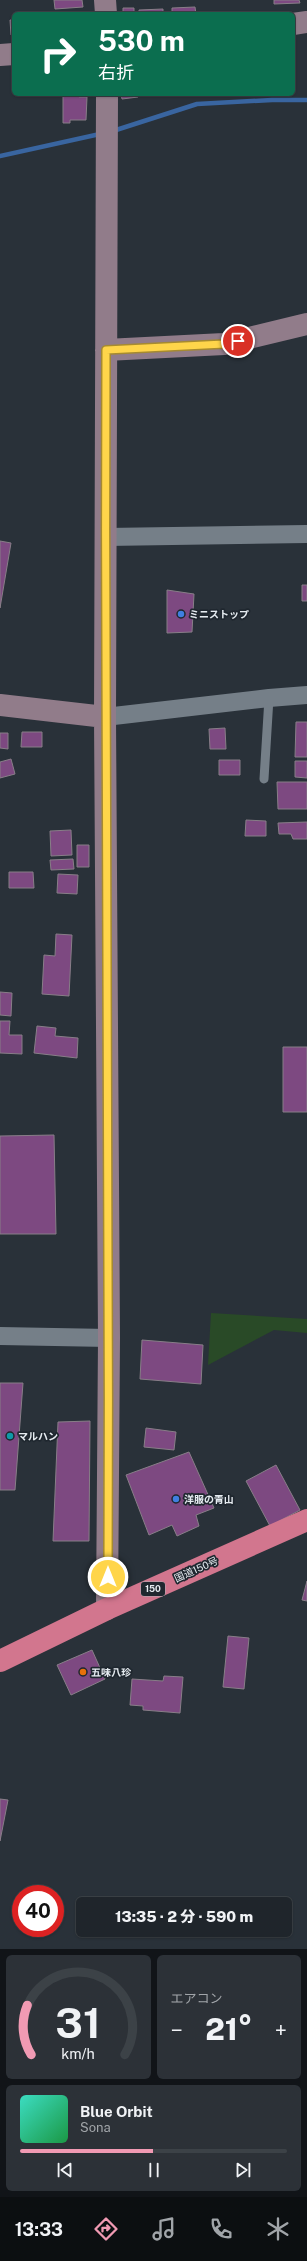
<!DOCTYPE html>
<html lang="ja">
<head>
<meta charset="utf-8">
<style>
	:root { --surface:#1f252b; --page:#2c3137; --text:#f1f3f6; --muted:#a1a5a9; --line:#3c4247; --accent:#f19ab3 }
	body { margin:0; font-family:"Public Sans","Noto Sans JP",sans-serif; background:var(--page); color:var(--text); height:100vh; display:flex; flex-direction:column; font-size:15px; white-space:nowrap }
	* { box-sizing:border-box; margin:0 }
	p { font-size:13px; color:var(--muted) }
	.icon { flex:none; width:22px; height:22px; fill:none; stroke:currentColor; stroke-width:2; stroke-linecap:round; stroke-linejoin:round }
	.map { position:relative; height:1949px; overflow:hidden }
	.sheet { display:flex; flex-direction:column; gap:6px; padding:6px; background:#111418; flex:1 }
	.sheet>* { flex:none }
	.guide { position:absolute; left:12px; top:12px; width:283px; height:84px; border-radius:6px; box-shadow:0 1px 3px #0004,0 0 0 1px var(--line); background:#0b6e4f; color:#fff; overflow:hidden }
	.speed { position:absolute; left:12px; top:1885px; display:flex; gap:8px; font-size:20px; font-weight:700; text-align:center }
	.speed>* { display:grid; place-content:center; width:52px; height:52px; border-radius:50%; background:var(--surface); box-shadow:0 1px 3px #0004,0 0 0 1px var(--line); line-height:1 }
	.speed .limit { border:6px solid #d22; background:#fff; color:#111 }
	.pin { position:absolute; display:grid; place-items:center; width:34px; height:34px; color:#fff; margin:-17px; border:2px solid #fff; border-radius:50%; box-shadow:0 1px 4px #0007 }
	.me { position:absolute; width:44px; margin:-22px; rotate:0deg; stroke-linejoin:round; filter:drop-shadow(0 0 3px #0008) }
	.turn { display:flex; align-items:center; gap:14px; height:84px; padding:0 20px; font-size:18px }
	.turn .icon { width:52px; height:52px; stroke-width:2.5 }
	.turn b { display:block; font-size:28px; line-height:34px }
	.big { font-size:30px; font-weight:800; line-height:1.1 }
	.sheet .tile { flex:1; display:flex; flex-direction:column; justify-content:center; gap:6px; min-width:0; padding:0 14px; border-radius:6px; background:var(--page) }
	.sheet .dial { align-items:center; gap:0 }
	.dial svg { height:104px; overflow:visible; fill:none; stroke:var(--line); stroke-width:7; stroke-linecap:round; text-anchor:middle }
	.dial text { fill:var(--text); stroke:none }
	.song { display:flex; align-items:center; gap:12px }
	.cover { width:48px; height:48px; border-radius:6px; background:linear-gradient(135deg,hsl(170 70% 55%),hsl(140 70% 35%)) }
	.played { height:4px; border-radius:2px; background:linear-gradient(90deg,var(--accent) 50%,var(--line) 50%) }
	.keys { display:flex; justify-content:space-around; direction:ltr }
	.heat { display:flex; justify-content:space-between; align-items:center; font-size:22px; direction:ltr }
	.sheet .tiles { flex:1; display:grid; gap:6px; grid-template-columns:1fr 1fr }
	.tile:last-child { grid-column:span 2 }
	.trip { position:absolute; left:76px; top:1897px; width:216px; height:40px; border-radius:6px; background:var(--surface); box-shadow:0 1px 3px #0004,0 0 0 1px var(--line); font-weight:800; line-height:40px; text-align:center }
	.tab-bar { display:flex; height:64px; justify-content:space-around; align-items:center; background:#0c0f11; color:var(--muted) }
	.tab-bar .icon { width:28px; height:28px }
	.tab-bar .selected { color:var(--accent) }
	.tab-bar b { font-size:18px; color:var(--text) }
	.map>svg:first-child { display:block }
	.green { fill:#294a27 }
	.lines { fill:none; stroke-linecap:round; stroke-linejoin:round }
	.stream { stroke:#3965a0; stroke-width:4.5 }
	.building { fill:#7d4981; stroke:#887e88 }
	.lane { stroke:#757f88; stroke-width:9 }
	.street { stroke:#757f88; stroke-width:18 }
	.secondary { stroke:#917c8a; stroke-width:22 }
	.highway { stroke:#d2768e; stroke-width:22 }
	.route-casing { stroke:#a68a30; stroke-width:10 }
	.route { stroke:#ffd54a; stroke-width:7 }
	.shop-dot { fill:#3f7fe0; stroke:#1f272f; stroke-width:1.5 }
	.culture-dot { fill:#0f9aa8; stroke:#1f272f; stroke-width:1.5 }
	.food-dot { fill:#e8710a; stroke:#1f272f; stroke-width:1.5 }
	.labels { text-anchor:middle; stroke-width:3.5; stroke-linejoin:round; paint-order:stroke }
	.shield { fill:#1f272f; stroke:#aab1b7; stroke-width:1 }
	.shield-label { font-size:9px; font-weight:bold; fill:#e6ecf1 }
	.poi-label { font-size:10px; font-weight:bold; fill:#e6ecf1; stroke:#1f272f; text-anchor:start }
	.street-label { font-size:10px; fill:#e6ecf1; stroke:#1f272f }
</style>
</head>
<body>
<div class="map">
<svg width="307" height="1949" viewBox="0 0 307 1949">
	<rect width="100%" height="100%" fill="#293139"/>
	<!-- green -->
	<path class="green" d="M211,1313L307,1319V1333L274,1330L208,1365Z"/>
	<g class="lines">
		<!-- stream -->
		<path class="stream" d="M113,131L197,104L272,100H307
			M0,156L100,134"/>
	</g>
	<!-- building -->
	<path class="building" d="M54,0H82L83,7L55,9Z
		M274,0H299L300,3L274,4Z
		M195,7L196,14H172V8Z
		M123,8H134V14H123Z
		M163,9V14H139V10Z
		M10,20H14V34L11,35Z
		M63,94H79V97H87L86,120H70V123H63Z
		M121,94H138V97L122,99Z
		M0,541L11,543L0,608Z
		M302,585H307V601H302Z
		M167,590L194,594L192,632L167,633Z
		M296,722H307V757H295Z
		M225,728L226,749H210L209,729Z
		M22,732H42V747H21Z
		M0,733H8V749L0,748Z
		M11,759L15,774L0,778V762Z
		M219,760H240V775H219Z
		M295,761H307V778L295,777Z
		M277,782H307V809H278Z
		M246,820L266,821V836H245Z
		M307,822V839H293L291,834H279L278,823Z
		M71,830L72,855L51,856L50,831Z
		M77,845H89V867H77Z
		M73,859L74,869L51,870L50,860Z
		M9,872H33L34,888H9Z
		M58,874L78,875L77,894L57,893Z
		M56,934L72,935L69,996L42,994L44,955L55,956Z
		M0,992L12,993L11,1016L0,1015Z
		M0,1021H10L9,1035H22V1054L0,1053Z
		M37,1026L56,1028L55,1036L78,1038L77,1058L34,1053Z
		M283,1047H307V1112H283Z
		M54,1135L56,1234H0V1136Z
		M142,1340L203,1345L201,1384L140,1379Z
		M0,1383H23L15,1490H0Z
		M90,1421L89,1541H53L58,1422Z
		M146,1428L176,1432L174,1450L144,1447Z
		M189,1452L214,1508L196,1515L199,1526L177,1536L172,1525L149,1535L126,1475Z
		M276,1465L300,1510L270,1526L246,1481Z
		M307,1581V1601L302,1600Z
		M228,1636L249,1638L244,1689L223,1687Z
		M92,1650L105,1679L71,1695L57,1665Z
		M164,1676L183,1677L180,1713L143,1710V1706L130,1705L132,1679L163,1681Z
		M0,1799L8,1800L0,1841Z"/>
	<g class="lines">
		<!-- lane -->
		<path class="lane" d="M264,779L269,698"/>
		<!-- street -->
		<path class="street" d="M106,537L307,534
			M105,717L269,698L307,695
			M0,1336L109,1338"/>
		<!-- secondary -->
		<path class="secondary" d="M105,0L106,14
			M293,24L307,22
			M0,55L14,54
			M107,94L105,717L109,1338L107,1609
			M106,350L224,344L307,324
			M0,705L105,717"/>
		<!-- highway -->
		<path class="highway" d="M0,1661L107,1609L307,1520"/>
	</g>
	<g class="lines">
		<!-- route casing -->
		<g class="route-casing">
			<path id="route" d="M108,1577C110,1168 104,759 106,350L224,344L238,341"/>
		</g>
		<!-- route -->
		<use href="#route" class="route"/>
	</g>
	<!-- markers -->
	<g class="shop-dot">
		<circle cx="181" cy="614" r="4"/>
		<circle cx="176" cy="1499" r="4"/>
	</g>
	<circle class="culture-dot" cx="10" cy="1436" r="4"/>
	<circle class="food-dot" cx="83" cy="1672" r="4"/>
	<g class="labels">
		<!-- shield labels -->
		<rect class="shield" x="141" y="1582" width="24" height="14" rx="3"/>
		<g class="shield-label">
			<text x="153" y="1592">150</text>
		</g>
		<!-- poi labels -->
		<g class="poi-label">
			<text x="189" y="618">ミニストップ</text>
			<text x="18" y="1440">マルハン</text>
			<text x="184" y="1503">洋服の青山</text>
			<text x="91" y="1676">五味八珍</text>
		</g>
		<!-- street labels -->
		<g class="street-label">
			<text transform="translate(196 1569) rotate(-24)" y="4">国道150号</text>
		</g>
	</g>
</svg>
<div class="speed"><div class="limit">40</div></div>
<div class="pin" style="left:238px;top:341px;background:#d93025"><svg class="icon" aria-label="arrive" viewBox="0 0 24 24"><path d="M6 21V4h12l-3 4 3 4H6"/></svg></div>
<svg class="me" style="left:108px;top:1577px" viewBox="-20 -20 40 40"><circle r="17" fill="#ffd54a" stroke="#fff" stroke-width="3"/><path d="M0-11L8 9 0 5-8 9z" fill="#fff"/></svg>
<div class="trip">13:35 · 2 分 · 590 m</div>
<div class="guide">
<div class="turn"><svg class="icon" aria-label="right" viewBox="0 0 24 24"><path d="M7 20v-9h11M14 6l5 5-5 5"/></svg><div><b>530 m</b>右折</div></div>
</div>
</div>
<section class="sheet">
<div class="tiles">
<div class="tile dial"><svg viewBox="0 0 100 80">
<path d="M14 69A42 42 0 1 1 86 69"/>
<path d="M14 69A42 42 0 0 1 11 31" stroke="#f19ab3"/>
<text x="50" y="56" font-size="32" font-weight="700">31</text>
<text x="50" y="72" font-size="11">km/h</text>
</svg></div>
<div class="tile"><p>エアコン</p>
<div class="heat"><a>−</a><b class="big">21°</b><a>+</a></div>
</div>
<div class="tile">
<div class="song"><i class="cover"></i><div><b>Blue Orbit</b><p>Sona</p></div></div>
<div class="played"></div>
<div class="keys"><svg class="icon" aria-label="previous" viewBox="0 0 24 24"><path d="M18 5L8 12l10 7zM5 5v14"/></svg><svg class="icon" aria-label="pause" viewBox="0 0 24 24"><path d="M8 5v14M16 5v14"/></svg><svg class="icon" aria-label="next" viewBox="0 0 24 24"><path d="M6 5l10 7-10 7zM19 5v14"/></svg></div>
</div>
</div>
</section>
<nav class="tab-bar">
<b>13:33</b>
<svg class="icon selected" aria-label="directions" viewBox="0 0 24 24"><path d="M12 3l9 9-9 9-9-9zM9 14v-3h6M13 9l2 2-2 2"/></svg>
<svg class="icon" aria-label="music" viewBox="0 0 24 24"><path d="M9 18V5l10-2v13"/><circle cx="6" cy="18" r="3"/><circle cx="16" cy="16" r="3"/></svg>
<svg class="icon" aria-label="phone" viewBox="0 0 24 24"><path d="M5 4h4l2 5-3 2q2 4 5 5l2-3 5 2v4C11 20 4 13 5 4z"/></svg>
<svg class="icon" aria-label="climate" viewBox="0 0 24 24"><path d="M12 3v18M4 7l16 10M4 17L20 7"/></svg>
</nav>
</body>
</html>
